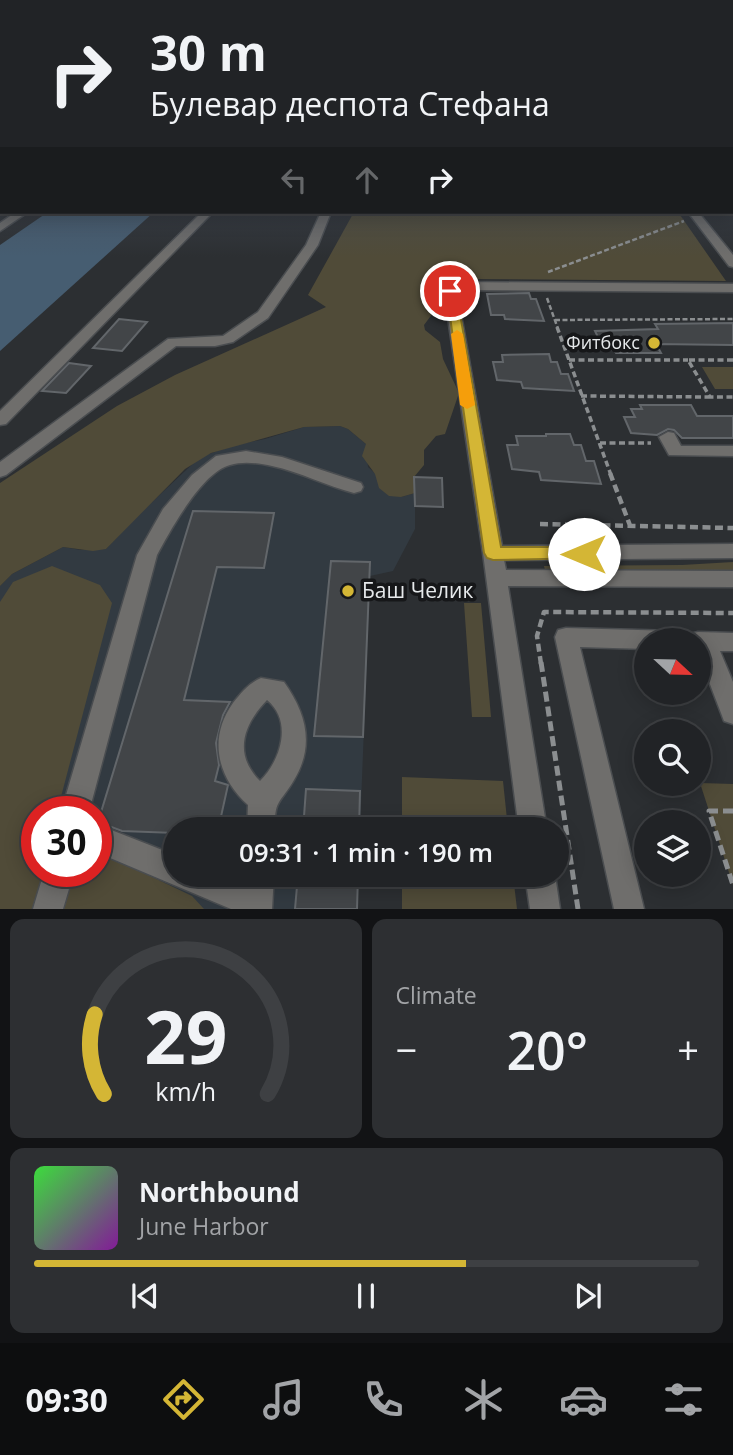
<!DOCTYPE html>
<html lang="en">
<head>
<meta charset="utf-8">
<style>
	:root { --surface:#212326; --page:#2d2f32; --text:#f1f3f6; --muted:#a2a4a7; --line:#3e4043; --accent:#d4b635 }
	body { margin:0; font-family:"Open Sans",sans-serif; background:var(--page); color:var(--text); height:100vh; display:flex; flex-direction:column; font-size:26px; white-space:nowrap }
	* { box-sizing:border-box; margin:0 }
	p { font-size:23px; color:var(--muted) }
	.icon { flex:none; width:38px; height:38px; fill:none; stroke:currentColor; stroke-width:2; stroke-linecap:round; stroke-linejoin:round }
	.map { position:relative; height:909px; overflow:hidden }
	.sheet { display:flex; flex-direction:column; gap:10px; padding:10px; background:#121315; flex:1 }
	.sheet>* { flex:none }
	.hud { position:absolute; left:0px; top:0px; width:733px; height:214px; box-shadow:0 4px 18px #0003,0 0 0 2px var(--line); background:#212326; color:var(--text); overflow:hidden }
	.needle { width:46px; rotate:112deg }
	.buttons { position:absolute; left:634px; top:628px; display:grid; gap:14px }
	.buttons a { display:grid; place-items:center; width:77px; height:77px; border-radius:50%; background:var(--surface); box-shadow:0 4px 18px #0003,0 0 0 2px var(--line); font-size:35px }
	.speed { position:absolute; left:21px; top:796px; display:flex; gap:14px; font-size:35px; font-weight:700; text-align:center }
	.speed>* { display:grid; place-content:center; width:91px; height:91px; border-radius:50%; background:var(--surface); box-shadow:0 4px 18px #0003,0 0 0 2px var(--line); line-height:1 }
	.speed .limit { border:10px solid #d22; background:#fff; color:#111 }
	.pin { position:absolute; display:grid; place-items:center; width:60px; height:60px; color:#fff; margin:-30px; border:4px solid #fff; border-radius:50%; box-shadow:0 2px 7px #0007 }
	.me { position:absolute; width:77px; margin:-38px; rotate:270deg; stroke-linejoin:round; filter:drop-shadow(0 0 5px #0008) }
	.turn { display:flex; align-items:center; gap:24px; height:147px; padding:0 35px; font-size:32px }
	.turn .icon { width:91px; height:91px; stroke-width:2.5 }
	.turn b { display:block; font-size:49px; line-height:60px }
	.lanes { display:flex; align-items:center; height:66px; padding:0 35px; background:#0003; justify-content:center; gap:35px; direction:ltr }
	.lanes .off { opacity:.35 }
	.big { font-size:52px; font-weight:600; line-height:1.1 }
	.sheet .widget { flex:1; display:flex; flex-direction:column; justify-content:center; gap:10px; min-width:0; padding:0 24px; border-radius:14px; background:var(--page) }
	.sheet .dial { align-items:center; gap:0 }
	.dial svg { height:182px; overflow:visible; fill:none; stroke:var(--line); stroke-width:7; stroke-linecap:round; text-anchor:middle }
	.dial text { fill:var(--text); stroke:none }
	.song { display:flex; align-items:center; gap:21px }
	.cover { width:84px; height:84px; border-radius:10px; background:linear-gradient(135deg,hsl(120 70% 55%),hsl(290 70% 35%)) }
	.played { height:7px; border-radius:4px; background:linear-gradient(90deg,var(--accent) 65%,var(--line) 65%) }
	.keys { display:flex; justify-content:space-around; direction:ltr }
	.heat { display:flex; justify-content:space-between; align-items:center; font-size:38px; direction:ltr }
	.sheet .tiles { flex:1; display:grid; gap:10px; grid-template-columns:1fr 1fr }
	.widget:last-child { grid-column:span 2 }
	.trip { position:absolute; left:163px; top:817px; width:406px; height:70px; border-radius:35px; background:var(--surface); box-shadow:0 4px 18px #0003,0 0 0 2px var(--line); font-weight:600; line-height:70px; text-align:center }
	.dock { display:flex; height:112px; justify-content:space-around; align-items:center; background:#0d0e0f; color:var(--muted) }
	.dock .icon { width:49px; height:49px }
	.dock .on { color:var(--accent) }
	.dock b { font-size:32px; color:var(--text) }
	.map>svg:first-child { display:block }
	.built { fill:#323a41; fill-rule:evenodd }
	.green { fill:#504b38 }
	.water { fill:#465d71 }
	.building { fill:#424548; stroke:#62666a; stroke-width:2 }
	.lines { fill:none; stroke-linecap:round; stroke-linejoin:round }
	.minor-casing { stroke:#4a4d50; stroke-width:3 }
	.path-far3 { stroke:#8b8e90; stroke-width:2.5; stroke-dasharray:5 2.5; stroke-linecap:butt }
	.path-far2 { stroke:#8b8e90; stroke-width:3.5; stroke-dasharray:6 3.5; stroke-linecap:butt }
	.path-far1 { stroke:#8b8e90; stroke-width:4.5; stroke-dasharray:8 4.5; stroke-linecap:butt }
	.path { stroke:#8b8e90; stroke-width:5; stroke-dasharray:10 5; stroke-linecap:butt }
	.minor { fill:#6f6e6c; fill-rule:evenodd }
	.route { fill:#d4b635; stroke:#8a7622; stroke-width:2 }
	.slow { fill:#f59e0b }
	.poi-dot { fill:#d4b635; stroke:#161719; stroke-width:2.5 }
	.labels { text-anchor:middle; stroke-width:7; stroke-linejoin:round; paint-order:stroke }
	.poi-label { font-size:18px; fill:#e6e9eb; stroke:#161719; text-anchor:end }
	.near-poi-label { font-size:21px; fill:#e6e9eb; stroke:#161719; text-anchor:start }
</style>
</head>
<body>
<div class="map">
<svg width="733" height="909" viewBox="0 0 733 909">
	<rect width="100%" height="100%" fill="#2c2f32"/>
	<!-- built -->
	<path class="built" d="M340,426L348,429L366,444L368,467L401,497L415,493V529L393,571L370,576L360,829L175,830V875H358L357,909H0V586L12,574L63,547L81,550L106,549L134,519L200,457L235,445L265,439L304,427ZM37,812H96V872H37Z"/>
	<!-- green -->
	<path class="green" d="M354,212H678L726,281L462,279L425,305L433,313L424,325L425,330L440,342L443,359L459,393L445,434L436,436L424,450V465L414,477L415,493L401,497L389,496L379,488L375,474L362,456L366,444L348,429L340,426L304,427L211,453L185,469L106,549L93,551L63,547L12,574L0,586V483L117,406L175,375L326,307L308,295Z
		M702,367H733V389H715Z
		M733,562V571L545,570L544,566L682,565Z
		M52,566L100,585L112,603L57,812H37V872H96V850L192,896L204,909H0V602L13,582Z
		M464,603H481L491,717H472Z
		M402,777L503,781L508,829H402Z
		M700,783L733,784V885Z
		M402,875H513L517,909H402Z"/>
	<!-- water -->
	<path class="water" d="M48,212H154L0,351V245Z"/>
	<!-- building -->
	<path class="building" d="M529,293L531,299H536L544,321L505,319L504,315H491L487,294Z
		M119,319L147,322L122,351L93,348Z
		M733,323V345L656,344L661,353H616L614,350H604L595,331L658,329L655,324Z
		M549,354L551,362H557L561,374H568L574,391L523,388L521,382L497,380L493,362H503L502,355Z
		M69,363L91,366L66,393L42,391Z
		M640,405H691L697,416H733V438H682L674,430L668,429L657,435L631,433L624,417H635L631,409H642Z
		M546,434H570L574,445H581L586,461H594L601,484L541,480L539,472L512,469L507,445H518L516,436H546Z
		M414,477L442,478L443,507L415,506Z
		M193,511L274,513L264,568L217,567L184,700L230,702L223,715L216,743L219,765L215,781L228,785L218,830H175V833L122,831L98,822Z
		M331,561L370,562L363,737L314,736Z
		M306,789L360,791L359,830H303Z
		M298,875H358L357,909H295Z"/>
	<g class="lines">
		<!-- minor casing -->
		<g class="minor-casing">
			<path id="minor" d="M732,184H733V190H732Z
				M16,212H28L0,231V223Z
				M202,212H213L6,424L0,425V411Z
				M321,212H331L318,245L268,318L233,342L215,346H176L6,475L0,477V462L168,339L223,336L258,312L306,245Z
				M688,212H698L733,255V267L729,266Z
				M458,282L733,284V292L461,290L457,292L502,546L733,544V558L504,560L506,570L733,571V587L508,586L547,830H519L483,553L444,291Z
				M668,432L674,433L681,446H733V456L669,455L659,437Z
				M246,451L282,457L361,483L363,487L361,491L354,493C327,486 300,472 272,466C259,463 243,461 230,465C202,472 170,531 157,555L89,812H61L137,555L163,509L192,475L216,456Z
				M566,628L675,631L683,633L686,640H646V649L580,647L644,909H614L555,637L558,630Z
				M698,632L733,633V651H720L733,682V724L724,721L721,713L698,653V640H687L690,634Z
				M261,678L284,682C306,713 315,745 294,780C280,804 274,799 275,830H247L248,805C217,777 208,738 233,703C241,693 249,683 261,678ZM267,700C293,721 281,760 260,781C233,754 243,725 267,700Z
				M96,824L175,855V875H222L244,884V875H274L272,909H231L96,852Z
				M44,872H74L63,909H33Z
				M525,875H555L560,909H530Z"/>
		</g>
		<!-- path-far3 -->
		<path class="path-far3" d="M548,272L684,221
			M547,298L558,329
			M555,320L733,319"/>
		<!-- path-far2 -->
		<path class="path-far2" d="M557,327L611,475
			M569,360H688
			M733,360H688L710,397H733
			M581,396L710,397
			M600,443H651"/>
		<!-- path-far1 -->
		<path class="path-far1" d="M610,473L631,528
			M540,524L733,528
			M541,664L537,636L544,612L733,613"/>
		<!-- path -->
		<path class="path" d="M541,662L578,909
			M733,811H709L733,885"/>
		<!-- minor -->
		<use href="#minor" class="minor"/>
	</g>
	<!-- sky -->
	<linearGradient id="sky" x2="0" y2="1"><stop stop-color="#181a1c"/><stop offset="0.51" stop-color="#454d5a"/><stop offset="1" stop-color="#454d5a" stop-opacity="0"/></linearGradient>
	<rect width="733" height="257" fill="url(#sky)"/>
	<!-- route -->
	<path class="route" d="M446,289L456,291L501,547H584L591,549L594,554L591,558L493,560L487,558L484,553Z"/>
	<!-- slow -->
	<path class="slow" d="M457,330L463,334L475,405L467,409L460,405L451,334Z"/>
	<!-- markers -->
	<g class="poi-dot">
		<circle cx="654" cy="343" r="7"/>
		<circle cx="348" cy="591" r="7"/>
	</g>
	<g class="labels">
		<!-- poi labels -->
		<g class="poi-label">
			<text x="640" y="349">Фитбокс</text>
		</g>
		<!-- near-poi labels -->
		<g class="near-poi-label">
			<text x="362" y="598">Баш Челик</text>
		</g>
	</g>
</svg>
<div class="buttons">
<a><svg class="needle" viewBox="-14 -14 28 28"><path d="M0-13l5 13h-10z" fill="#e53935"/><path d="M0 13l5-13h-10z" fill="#a2a4a7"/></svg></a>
<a><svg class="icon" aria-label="search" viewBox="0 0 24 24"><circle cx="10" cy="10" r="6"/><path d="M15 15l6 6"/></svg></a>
<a><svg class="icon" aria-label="layers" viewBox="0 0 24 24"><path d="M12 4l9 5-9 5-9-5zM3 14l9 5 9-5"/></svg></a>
</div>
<div class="speed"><div class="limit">30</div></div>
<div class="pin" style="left:450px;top:291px;background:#d93025"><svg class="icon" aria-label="arrive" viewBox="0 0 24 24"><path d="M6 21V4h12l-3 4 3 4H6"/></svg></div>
<svg class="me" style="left:584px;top:554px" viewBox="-20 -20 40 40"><circle r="19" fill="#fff"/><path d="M0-13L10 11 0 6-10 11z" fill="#d4b635"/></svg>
<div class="trip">09:31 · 1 min · 190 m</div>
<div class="hud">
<div class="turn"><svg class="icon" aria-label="right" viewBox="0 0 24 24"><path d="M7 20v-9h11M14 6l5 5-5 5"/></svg><div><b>30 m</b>Булевар деспота Стефана</div></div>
<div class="lanes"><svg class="icon off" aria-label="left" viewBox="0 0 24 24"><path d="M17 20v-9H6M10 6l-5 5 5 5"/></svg><svg class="icon off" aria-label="ahead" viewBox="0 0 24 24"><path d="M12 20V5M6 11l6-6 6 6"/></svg><svg class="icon" aria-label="right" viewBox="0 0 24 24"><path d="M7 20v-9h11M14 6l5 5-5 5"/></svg></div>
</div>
</div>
<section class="sheet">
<div class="tiles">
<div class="widget dial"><svg viewBox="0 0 100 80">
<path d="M14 69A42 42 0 1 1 86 69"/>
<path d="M14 69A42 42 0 0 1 10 34" stroke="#d4b635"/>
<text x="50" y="56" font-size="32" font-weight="700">29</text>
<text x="50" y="72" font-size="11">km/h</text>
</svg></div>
<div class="widget"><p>Climate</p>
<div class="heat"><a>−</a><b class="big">20°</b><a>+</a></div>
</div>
<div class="widget">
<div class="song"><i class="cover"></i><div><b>Northbound</b><p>June Harbor</p></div></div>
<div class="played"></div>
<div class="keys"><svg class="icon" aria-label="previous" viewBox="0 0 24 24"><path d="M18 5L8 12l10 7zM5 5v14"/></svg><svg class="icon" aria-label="pause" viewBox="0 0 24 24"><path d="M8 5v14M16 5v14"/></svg><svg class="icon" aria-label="next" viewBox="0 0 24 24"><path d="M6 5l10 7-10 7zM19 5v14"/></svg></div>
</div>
</div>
</section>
<nav class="dock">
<b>09:30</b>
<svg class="icon on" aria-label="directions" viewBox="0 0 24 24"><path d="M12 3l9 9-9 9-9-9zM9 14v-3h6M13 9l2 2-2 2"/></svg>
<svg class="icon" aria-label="music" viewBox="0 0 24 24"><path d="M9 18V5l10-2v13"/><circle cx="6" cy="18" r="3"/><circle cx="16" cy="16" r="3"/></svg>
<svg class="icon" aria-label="phone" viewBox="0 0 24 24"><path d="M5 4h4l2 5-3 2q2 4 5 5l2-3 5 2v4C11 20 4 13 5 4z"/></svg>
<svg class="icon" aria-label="climate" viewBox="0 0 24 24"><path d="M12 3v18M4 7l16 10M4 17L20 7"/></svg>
<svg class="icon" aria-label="car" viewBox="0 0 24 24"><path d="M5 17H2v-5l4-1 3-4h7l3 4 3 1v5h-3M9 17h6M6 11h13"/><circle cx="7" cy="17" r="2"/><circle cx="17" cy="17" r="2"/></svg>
<svg class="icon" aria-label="filters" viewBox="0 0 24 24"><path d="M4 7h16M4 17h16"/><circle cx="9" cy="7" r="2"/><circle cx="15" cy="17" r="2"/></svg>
</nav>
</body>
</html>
